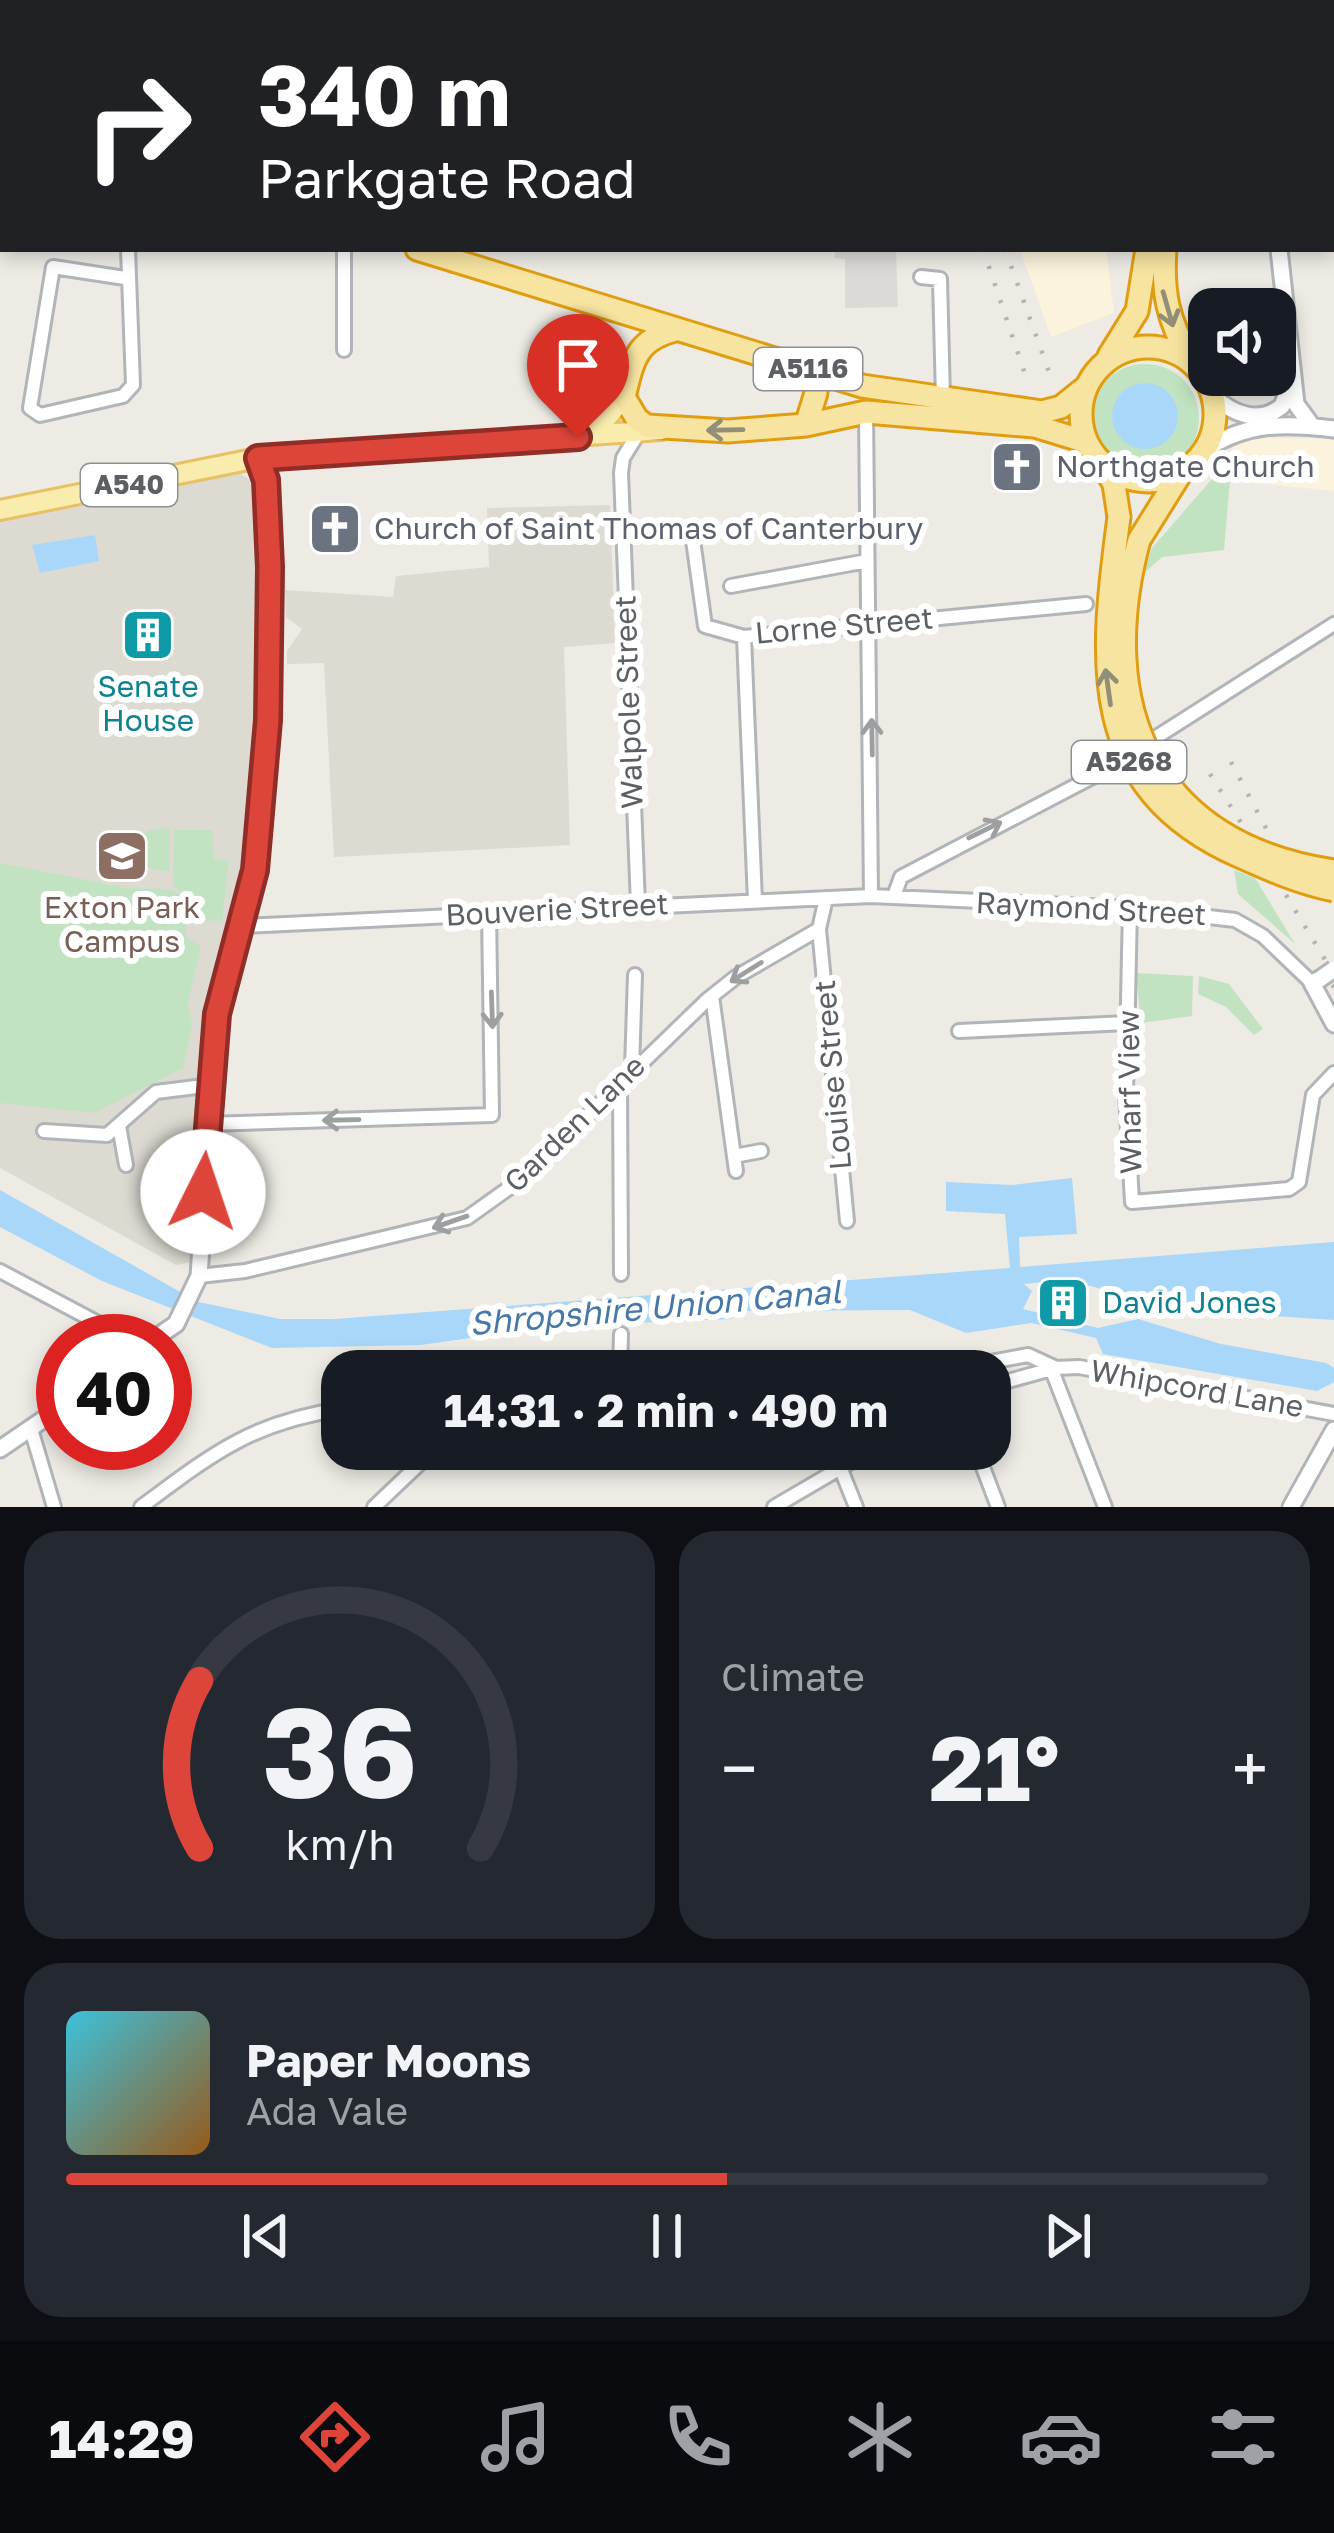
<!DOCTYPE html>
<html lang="en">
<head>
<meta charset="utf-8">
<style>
	:root { --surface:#171b24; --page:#242831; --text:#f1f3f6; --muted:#9ea1a6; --line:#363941; --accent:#dd453a }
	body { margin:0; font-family:"Golos Text",sans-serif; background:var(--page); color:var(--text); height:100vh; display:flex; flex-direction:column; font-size:45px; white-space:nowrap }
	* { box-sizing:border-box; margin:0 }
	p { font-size:39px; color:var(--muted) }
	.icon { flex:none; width:66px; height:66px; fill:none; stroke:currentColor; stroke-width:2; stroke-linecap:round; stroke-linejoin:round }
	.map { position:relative; height:1507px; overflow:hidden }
	.panel { display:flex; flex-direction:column; gap:24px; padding:24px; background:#0d0f14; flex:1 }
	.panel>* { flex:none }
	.top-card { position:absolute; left:0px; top:0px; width:1335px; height:252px; box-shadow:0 6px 18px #0003; background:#202124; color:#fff; overflow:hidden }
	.buttons { position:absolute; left:1188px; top:288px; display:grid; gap:24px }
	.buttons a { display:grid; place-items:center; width:108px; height:108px; border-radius:24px; background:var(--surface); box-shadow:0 6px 18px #0003; font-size:60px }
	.speed { position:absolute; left:36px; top:1314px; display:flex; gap:24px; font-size:60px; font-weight:700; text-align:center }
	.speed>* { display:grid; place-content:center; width:156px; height:156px; border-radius:50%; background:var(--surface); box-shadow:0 6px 18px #0003; line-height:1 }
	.speed .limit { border:18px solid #d22; background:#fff; color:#111 }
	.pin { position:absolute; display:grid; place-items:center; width:102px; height:102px; color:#fff; margin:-123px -51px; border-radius:50% 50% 50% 0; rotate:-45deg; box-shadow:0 0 12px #0007 }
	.pin .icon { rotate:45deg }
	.me { position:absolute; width:132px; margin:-66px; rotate:4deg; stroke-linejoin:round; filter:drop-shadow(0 0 9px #0008) }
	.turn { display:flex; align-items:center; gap:42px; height:252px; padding:0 60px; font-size:54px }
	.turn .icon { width:156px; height:156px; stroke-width:2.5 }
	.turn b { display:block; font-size:84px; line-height:102px }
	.big { font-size:90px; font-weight:700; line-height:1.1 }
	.panel .tile { flex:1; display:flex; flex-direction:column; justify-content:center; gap:18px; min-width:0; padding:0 42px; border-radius:36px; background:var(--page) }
	.panel .dial { align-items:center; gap:0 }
	.dial svg { height:312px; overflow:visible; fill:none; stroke:var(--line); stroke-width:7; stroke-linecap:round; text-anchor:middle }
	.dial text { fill:var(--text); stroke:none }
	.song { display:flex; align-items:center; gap:36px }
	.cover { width:144px; height:144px; border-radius:18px; background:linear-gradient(135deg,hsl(190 70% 55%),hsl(30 70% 35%)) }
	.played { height:12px; border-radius:6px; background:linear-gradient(90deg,var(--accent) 55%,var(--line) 55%) }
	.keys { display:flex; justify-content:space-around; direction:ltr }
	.heat { display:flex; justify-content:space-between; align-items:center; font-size:66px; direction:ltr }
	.panel .tiles { flex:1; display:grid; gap:24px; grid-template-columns:1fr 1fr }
	.tile:last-child { grid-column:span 2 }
	.trip { position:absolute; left:321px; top:1350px; width:690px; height:120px; border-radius:36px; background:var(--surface); box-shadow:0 6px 18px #0003; font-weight:700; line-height:120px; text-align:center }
	.tabs { display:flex; height:192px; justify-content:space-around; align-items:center; background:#090b0e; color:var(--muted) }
	.tabs .icon { width:84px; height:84px }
	.tabs .selected { color:var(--accent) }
	.tabs b { font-size:54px; color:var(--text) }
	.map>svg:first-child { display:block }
	.commercial { fill:#fbf3db }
	.industrial { fill:#dcdad6 }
	.education { fill:#dddad2 }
	.green { fill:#c2e3c2 }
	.water { fill:#a8d7f9 }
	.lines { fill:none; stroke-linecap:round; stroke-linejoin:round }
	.minor-casing { stroke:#b1b4b8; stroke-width:18 }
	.tertiary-casing { stroke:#b1b4b8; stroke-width:21 }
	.primary-casing { stroke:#e7c163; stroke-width:24 }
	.trunk-casing { stroke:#e19d10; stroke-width:27 }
	.minor { stroke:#fff; stroke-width:12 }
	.tertiary { stroke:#fff; stroke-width:15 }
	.primary { stroke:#f9ecad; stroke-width:18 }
	.trunk { stroke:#f7e4a0; stroke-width:21 }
	.rail { stroke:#b2b3b3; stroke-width:4.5; stroke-dasharray:3 15; stroke-linecap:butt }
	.tertiary-bridge-casing { stroke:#b1b4b8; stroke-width:21; stroke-linecap:butt }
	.trunk-bridge-casing { stroke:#e19d10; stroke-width:27; stroke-linecap:butt }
	.tertiary-bridge { stroke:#fff; stroke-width:15 }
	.trunk-bridge { stroke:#f7e4a0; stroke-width:21 }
	.oneway { stroke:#928e78 }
	.oneway2 { stroke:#9d9fa1 }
	.route-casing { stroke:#902d26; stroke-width:30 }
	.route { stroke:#dd453a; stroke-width:21 }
	.labels { text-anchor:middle; stroke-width:12; stroke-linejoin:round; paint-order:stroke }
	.shield { fill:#fff; stroke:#8d8f92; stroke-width:3 }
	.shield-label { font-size:27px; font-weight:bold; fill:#5c5f63 }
	.worship-label { font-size:30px; fill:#5b616d; stroke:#fff; text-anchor:start }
	.street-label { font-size:30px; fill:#5c5f63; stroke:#fff }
	.culture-label { font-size:30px; fill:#0d838f; stroke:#fff }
	.education-label { font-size:30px; fill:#785e54; stroke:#fff }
	.water-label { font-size:33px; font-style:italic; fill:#4678aa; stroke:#fff }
</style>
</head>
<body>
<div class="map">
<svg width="1334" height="1507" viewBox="0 0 1334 1507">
	<rect width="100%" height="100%" fill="#edebe4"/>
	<!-- commercial -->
	<path class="commercial" d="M1020,249H1106L1114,313L1051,337Z
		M1233,437L1334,439V491L1231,481Z"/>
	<!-- industrial -->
	<path class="industrial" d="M835,249H902L896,252L898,307L845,308V259L835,258Z"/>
	<!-- education -->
	<path class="education" d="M237,471L258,486L260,721L238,914L205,1011L191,1262L176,1265L0,1168V521Z
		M610,505L615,643L564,647L570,845L334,857L324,663L287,664V651L302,629L286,617L285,590L393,597L396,576L489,567L487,508Z"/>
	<!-- green -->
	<path class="green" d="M1091 418a54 54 0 1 1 108 0a54 54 0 1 1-108 0Z
		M1232,456L1224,550L1162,557L1143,574L1152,548Z
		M170,828L169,871L129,866L127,853L149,830Z
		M174,830H212L214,859L229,860L222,921L192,920L188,895L173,887Z
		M0,863L128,888L168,889L186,897V937L201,946L188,1003L192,1025L183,1068L94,1113L0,1103Z
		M1234,870L1255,878L1295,944L1238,894Z
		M1136,973L1193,976L1192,1016L1141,1023Z
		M1199,976L1229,984L1263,1029L1254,1035L1226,1007L1198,994Z"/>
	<!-- water -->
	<path class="water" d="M1112 416a33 33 0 1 1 66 0a33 33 0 1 1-66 0Z
		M95,535L99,561L40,573L32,545Z
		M1072,1178L1077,1234L1019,1237L1020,1267L1334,1242V1320L1165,1309L1068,1279L1024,1284L1032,1291L1023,1309L1098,1328L1138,1319L1221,1344L1326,1363L1334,1368V1382L1317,1391L1103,1354L1096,1338L1031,1323L966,1333L910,1310L733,1311L732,1319L556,1326L420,1345L272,1348L102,1281L0,1227V1190L198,1302L280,1319H335L1010,1268L1005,1214L946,1211V1182L1012,1185Z"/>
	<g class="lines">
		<!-- minor casing -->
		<g class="minor-casing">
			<path id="minor" d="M766,0V3
				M500,3V0
				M344,249V350
				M921,277L940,279L943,399
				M125,278L53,267L30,408L40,415L123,396L133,385L128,249
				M866,412L871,896
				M691,526L705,626L744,637L1086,604
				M731,586L867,561
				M744,637L755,901
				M894,896L901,877L1100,773L1334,624
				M638,905L621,473L623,458L639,432
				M1130,908L1126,1094L1132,1202L1289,1189L1299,1182L1313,1095L1334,1073
				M244,926L871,896L1130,908L1235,920L1263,936L1312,983
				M819,929L847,1221
				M712,996L736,1171
				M959,1031L1127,1023
				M632,1068L635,975
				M620,1084L621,1274
				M207,1124L492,1115L489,913
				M119,1126L126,1165
				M44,1131L107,1135L156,1092L212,1085
				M734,1156L761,1151
				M0,1271L98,1323L112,1341
				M199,1276L245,1271L467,1218L523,1178L707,1000L736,977L819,929L826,898
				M1051,1368L1105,1507
				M620,1371L621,1334
				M942,1371L1028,1355L1054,1367
				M990,1386L1055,1368L1079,1367L1334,1414
				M31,1429L54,1507
				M976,1449L998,1507
				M840,1467L856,1507
				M141,1507C212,1454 252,1422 342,1409
				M374,1507L435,1449
				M774,1507L873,1449"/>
		</g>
		<!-- tertiary casing -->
		<g class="tertiary-casing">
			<path id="tertiary" d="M171,0L172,3
				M335,0L351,3
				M1332,100H1334
				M1279,249L1296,404L1312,426
				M1213,396C1233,414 1259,425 1282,406L1290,386
				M1206,449C1248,422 1286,423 1334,429
				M1320,979L1312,983L1334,1024
				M151,1341L176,1324L199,1276L217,1014L255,870L272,629L266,480L258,458
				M0,1449L63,1406
				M1291,1507L1334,1430"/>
		</g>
		<!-- primary casing -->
		<g class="primary-casing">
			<path id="primary" d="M582,434L606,419L624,397
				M0,510L258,458L661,430"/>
		</g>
		<!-- trunk casing -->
		<g class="trunk-casing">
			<path id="trunk" d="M1223,3L1225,0
				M1251,3L1254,0
				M0,116L3,117
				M417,249L862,386L1042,412L1061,407L1086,387
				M1165,249C1162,294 1168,320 1190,359
				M675,330C636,340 633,360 624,397L637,419L647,426L728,431L806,425L866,412L1035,426L1087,442
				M1081 414a67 67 0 1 1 134 0a67 67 0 1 1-134 0Z
				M1109,356L1137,311L1147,249
				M806,425L816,393L814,371
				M1104,467L1114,484L1119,517
				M1139,540L1179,476"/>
		</g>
		<!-- minor -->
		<use href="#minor" class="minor"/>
		<!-- tertiary -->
		<use href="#tertiary" class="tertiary"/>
		<!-- primary -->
		<use href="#primary" class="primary"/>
		<!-- trunk -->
		<use href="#trunk" class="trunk"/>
		<!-- rail -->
		<path class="rail" d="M983,249L1027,380
			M1005,249L1049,372
			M1231,762L1268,832
			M1210,774L1245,829
			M1286,895L1327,963
			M1332,985L1334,987"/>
		<!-- tertiary-bridge casing -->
		<g class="tertiary-bridge-casing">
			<path id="tertiary-bridge" d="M1320,979L1334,969"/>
		</g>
		<!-- trunk-bridge casing -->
		<g class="trunk-bridge-casing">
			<path id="trunk-bridge" d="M1119,517C1100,659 1085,788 1239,856C1270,870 1300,883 1334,890
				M1139,540C1094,707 1152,844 1334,871"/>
		</g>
		<!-- tertiary-bridge -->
		<use href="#tertiary-bridge" class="tertiary-bridge"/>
		<!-- trunk-bridge -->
		<use href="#trunk-bridge" class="trunk-bridge"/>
	</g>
	<!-- one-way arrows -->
	<defs><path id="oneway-shaft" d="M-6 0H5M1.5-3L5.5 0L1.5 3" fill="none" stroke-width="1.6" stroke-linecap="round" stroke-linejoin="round" transform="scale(3)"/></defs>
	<g class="oneway">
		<use href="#oneway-shaft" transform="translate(1168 309) rotate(74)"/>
		<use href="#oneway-shaft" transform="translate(725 430) rotate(179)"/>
		<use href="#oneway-shaft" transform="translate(1108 687) rotate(-98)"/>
	</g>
	<g class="oneway2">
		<use href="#oneway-shaft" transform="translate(872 737) rotate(-91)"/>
		<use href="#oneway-shaft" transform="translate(985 830) rotate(-26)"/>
		<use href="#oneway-shaft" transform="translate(746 972) rotate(148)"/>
		<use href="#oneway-shaft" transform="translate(492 1010) rotate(88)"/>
		<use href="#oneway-shaft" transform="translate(341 1120) rotate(179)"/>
		<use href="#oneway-shaft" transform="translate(450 1222) rotate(161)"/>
	</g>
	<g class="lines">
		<!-- route casing -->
		<g class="route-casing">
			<path id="route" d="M203,1192L217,1014L255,870L268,720L270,567L266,480L258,458L578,437"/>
		</g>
		<!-- route -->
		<use href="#route" class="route"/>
	</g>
	<!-- icons -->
	<defs>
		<g id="church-square" transform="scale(2.7)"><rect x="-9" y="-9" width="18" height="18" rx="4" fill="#6b7280" stroke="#fff"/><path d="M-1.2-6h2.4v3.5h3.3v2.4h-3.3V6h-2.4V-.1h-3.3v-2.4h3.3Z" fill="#fff"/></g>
		<g id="building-square" transform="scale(2.7)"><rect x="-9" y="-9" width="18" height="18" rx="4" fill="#0f9aa8" stroke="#fff"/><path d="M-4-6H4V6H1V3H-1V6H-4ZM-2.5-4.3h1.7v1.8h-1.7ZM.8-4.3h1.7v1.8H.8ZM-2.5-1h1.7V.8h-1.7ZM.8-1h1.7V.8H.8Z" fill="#fff"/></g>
		<g id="university-square" transform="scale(2.7)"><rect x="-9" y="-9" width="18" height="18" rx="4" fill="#8d6e63" stroke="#fff"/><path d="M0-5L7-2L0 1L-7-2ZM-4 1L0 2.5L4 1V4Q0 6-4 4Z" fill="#fff"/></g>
	</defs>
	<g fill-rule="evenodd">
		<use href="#church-square" x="1017" y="467"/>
		<use href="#church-square" x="335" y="529"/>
		<use href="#building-square" x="148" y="635"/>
		<use href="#university-square" x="122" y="856"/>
		<use href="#building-square" x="1063" y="1303"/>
	</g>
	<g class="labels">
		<!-- shield labels -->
		<g class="shield">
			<rect x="754" y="348" width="108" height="42" rx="9"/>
			<rect x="81" y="464" width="96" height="42" rx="9"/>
			<rect x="1072" y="741" width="114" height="42" rx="9"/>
		</g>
		<g class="shield-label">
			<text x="808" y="378">A5116</text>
			<text x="129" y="494">A540</text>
			<text x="1129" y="771">A5268</text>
		</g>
		<!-- worship labels -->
		<g class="worship-label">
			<text x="1056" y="477">Northgate Church</text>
			<text x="374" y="539">Church of Saint Thomas of Canterbury</text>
		</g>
		<!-- street labels -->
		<g class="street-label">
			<text transform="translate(844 626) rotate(-5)" y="10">Lorne Street</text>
			<text transform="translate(629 702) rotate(-92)" y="10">Walpole Street</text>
			<text transform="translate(1091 909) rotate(3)" y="10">Raymond Street</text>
			<text transform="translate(557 910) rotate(-3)" y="10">Bouverie Street</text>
			<text transform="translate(833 1075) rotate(-95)" y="10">Louise Street</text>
			<text transform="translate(1130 1092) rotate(-91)" y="10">Wharf View</text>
			<text transform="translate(575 1124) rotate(-44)" y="10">Garden Lane</text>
			<text transform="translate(1197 1389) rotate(10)" y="10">Whipcord Lane</text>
		</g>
		<!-- culture labels -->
		<g class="culture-label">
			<text x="148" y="697">Senate<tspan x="148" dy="34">House</tspan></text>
			<text x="1102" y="1313" text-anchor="start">David Jones</text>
		</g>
		<!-- education labels -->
		<g class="education-label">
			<text x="122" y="918">Exton Park<tspan x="122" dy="34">Campus</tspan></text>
		</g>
		<!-- water labels -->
		<g class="water-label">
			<text transform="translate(655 1307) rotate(-5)" y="12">Shropshire Union Canal</text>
		</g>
	</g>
</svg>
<div class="buttons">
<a><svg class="icon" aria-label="sound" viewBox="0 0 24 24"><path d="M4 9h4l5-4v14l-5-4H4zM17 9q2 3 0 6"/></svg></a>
</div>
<div class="speed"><div class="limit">40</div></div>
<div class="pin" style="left:578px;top:437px;background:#d93025"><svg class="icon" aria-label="arrive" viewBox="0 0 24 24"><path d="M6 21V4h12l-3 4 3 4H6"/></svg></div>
<svg class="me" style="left:203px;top:1192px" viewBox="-20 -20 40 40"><circle r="19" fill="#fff"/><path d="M0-13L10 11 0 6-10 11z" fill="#dd453a"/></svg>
<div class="trip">14:31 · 2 min · 490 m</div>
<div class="top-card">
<div class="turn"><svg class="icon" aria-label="right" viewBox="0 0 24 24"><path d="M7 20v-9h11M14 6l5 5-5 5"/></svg><div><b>340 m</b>Parkgate Road</div></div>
</div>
</div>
<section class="panel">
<div class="tiles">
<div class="tile dial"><svg viewBox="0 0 100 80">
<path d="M14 69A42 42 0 1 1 86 69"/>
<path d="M14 69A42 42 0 0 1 14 26" stroke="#dd453a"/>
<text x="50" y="56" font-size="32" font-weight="700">36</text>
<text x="50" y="72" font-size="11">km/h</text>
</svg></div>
<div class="tile"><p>Climate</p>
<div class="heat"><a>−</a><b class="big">21°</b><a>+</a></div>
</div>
<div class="tile">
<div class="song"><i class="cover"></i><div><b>Paper Moons</b><p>Ada Vale</p></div></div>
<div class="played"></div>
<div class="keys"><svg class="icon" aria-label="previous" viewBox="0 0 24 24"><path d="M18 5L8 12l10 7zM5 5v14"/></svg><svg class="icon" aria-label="pause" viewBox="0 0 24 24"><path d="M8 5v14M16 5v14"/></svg><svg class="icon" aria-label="next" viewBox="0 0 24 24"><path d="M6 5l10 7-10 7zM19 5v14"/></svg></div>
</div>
</div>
</section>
<nav class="tabs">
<b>14:29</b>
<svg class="icon selected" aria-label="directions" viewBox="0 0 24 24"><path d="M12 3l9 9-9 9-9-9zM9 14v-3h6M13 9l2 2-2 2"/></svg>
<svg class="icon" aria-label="music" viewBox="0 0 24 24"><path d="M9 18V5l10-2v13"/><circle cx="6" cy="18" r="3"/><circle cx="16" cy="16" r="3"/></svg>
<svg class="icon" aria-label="phone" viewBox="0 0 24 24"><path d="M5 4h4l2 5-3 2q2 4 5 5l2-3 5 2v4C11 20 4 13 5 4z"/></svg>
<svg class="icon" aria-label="climate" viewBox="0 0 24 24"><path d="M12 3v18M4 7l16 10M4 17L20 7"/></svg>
<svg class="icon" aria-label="car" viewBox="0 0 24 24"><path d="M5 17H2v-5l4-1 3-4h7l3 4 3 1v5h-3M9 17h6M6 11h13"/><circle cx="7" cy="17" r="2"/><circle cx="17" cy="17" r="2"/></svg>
<svg class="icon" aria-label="filters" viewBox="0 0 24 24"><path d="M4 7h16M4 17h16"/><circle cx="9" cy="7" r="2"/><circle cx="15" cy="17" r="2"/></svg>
</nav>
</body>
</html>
